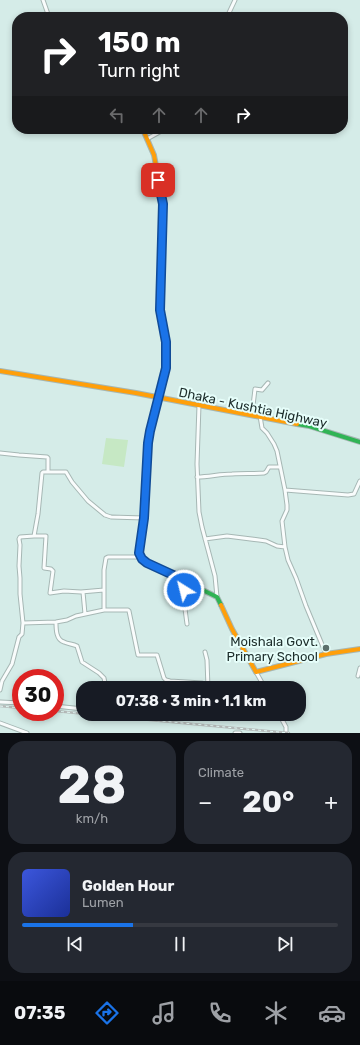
<!DOCTYPE html>
<html lang="en">
<head>
<meta charset="utf-8">
<style>
	:root { --surface:#171b24; --page:#242831; --text:#f1f3f6; --muted:#9ea1a6; --line:#363941; --accent:#1a73e8 }
	body { margin:0; font-family:Rubik,sans-serif; background:var(--page); color:var(--text); height:100vh; display:flex; flex-direction:column; font-size:15px; white-space:nowrap }
	* { box-sizing:border-box; margin:0 }
	p { font-size:13px; color:var(--muted) }
	.icon { flex:none; width:22px; height:22px; fill:none; stroke:currentColor; stroke-width:2; stroke-linecap:round; stroke-linejoin:round }
	.map { position:relative; height:733px; overflow:hidden }
	.side { display:flex; flex-direction:column; gap:8px; padding:8px; background:#0d0f14; flex:1 }
	.side>* { flex:none }
	.hud { position:absolute; left:12px; top:12px; width:336px; height:122px; border-radius:16px; box-shadow:0 2px 6px #0003; background:#202124; color:#fff; overflow:hidden }
	.speed { position:absolute; left:12px; top:669px; display:flex; gap:8px; font-size:20px; font-weight:700; text-align:center }
	.speed>* { display:grid; place-content:center; width:52px; height:52px; border-radius:50%; background:var(--surface); box-shadow:0 2px 6px #0003; line-height:1 }
	.speed .limit { border:6px solid #d22; background:#fff; color:#111 }
	.pin { position:absolute; display:grid; place-items:center; width:34px; height:34px; color:#fff; margin:-17px; border-radius:8px; box-shadow:0 2px 6px #0006 }
	.me { position:absolute; width:44px; margin:-22px; rotate:324deg; stroke-linejoin:round; filter:drop-shadow(0 0 3px #0008) }
	.turn { display:flex; align-items:center; gap:14px; height:84px; padding:0 20px; font-size:18px }
	.turn .icon { width:52px; height:52px; stroke-width:2.5 }
	.turn b { display:block; font-size:28px; line-height:34px }
	.lanes { display:flex; align-items:center; height:38px; padding:0 20px; background:#0003; justify-content:center; gap:20px; direction:ltr }
	.lanes .off { opacity:.35 }
	.big { font-size:30px; font-weight:700; line-height:1.1 }
	.side .tile { flex:1; display:flex; flex-direction:column; justify-content:center; gap:6px; min-width:0; padding:0 14px; border-radius:16px; background:var(--page) }
	.side .dial { align-items:center; gap:0 }
	.dial b { font-size:52px; line-height:1 }
	.song { display:flex; align-items:center; gap:12px }
	.cover { width:48px; height:48px; border-radius:6px; background:linear-gradient(135deg,hsl(230 70% 55%),hsl(230 70% 35%)) }
	.played { height:4px; border-radius:2px; background:linear-gradient(90deg,var(--accent) 35%,var(--line) 35%) }
	.keys { display:flex; justify-content:space-around; direction:ltr }
	.heat { display:flex; justify-content:space-between; align-items:center; font-size:22px; direction:ltr }
	.side .tiles { flex:1; display:grid; gap:8px; grid-template-columns:1fr 1fr }
	.tile:last-child { grid-column:span 2 }
	.trip { position:absolute; left:76px; top:681px; width:230px; height:40px; border-radius:16px; background:var(--surface); box-shadow:0 2px 6px #0003; font-weight:700; line-height:40px; text-align:center }
	.menu { display:flex; height:64px; justify-content:space-around; align-items:center; background:#090b0e; color:var(--muted) }
	.menu .icon { width:28px; height:28px }
	.menu .current { color:var(--accent) }
	.menu b { font-size:18px; color:var(--text) }
	.map>svg:first-child { display:block }
	.park { fill:#c6e8c4 }
	.lines { fill:none; stroke-linecap:round; stroke-linejoin:round }
	.street-casing { stroke:#a6b7b4; stroke-width:5 }
	.fast-casing { stroke:#a6b7b4; stroke-width:6 }
	.slow-casing { stroke:#a6b7b4; stroke-width:6 }
	.street { stroke:#f9fcfc; stroke-width:3 }
	.fast { stroke:#30b455; stroke-width:4 }
	.slow { stroke:#ff9f0a; stroke-width:4 }
	.rail-casing { stroke:#b5bab9; stroke-width:2.5 }
	.rail { stroke:#e6fefa; stroke-width:1; stroke-dasharray:3; stroke-linecap:butt }
	.route-casing { stroke:#114b97; stroke-width:10 }
	.route { stroke:#1a73e8; stroke-width:7 }
	.poi-dot { fill:#5d6f6c; stroke:#e6fefa; stroke-width:1.5 }
	.labels { text-anchor:middle; stroke-width:4; stroke-linejoin:round; paint-order:stroke }
	.street-label { font-size:13px; fill:#1c2c2a; stroke:#e6fefa }
	.poi-label { font-size:13px; fill:#1c2c2a; stroke:#e6fefa; text-anchor:end }
</style>
</head>
<body>
<div class="map">
<svg width="360" height="733" viewBox="0 0 360 733">
	<rect width="100%" height="100%" fill="#d5ece8"/>
	<!-- park -->
	<path class="park" d="M106,438L128,440L124,467L102,464Z"/>
	<g class="lines">
		<!-- street casing -->
		<g class="street-casing">
			<path id="street" d="M43,0L49,17
				M227,17L235,0
				M147,139L165,129
				M199,405L197,464L199,512L202,527L215,576L217,597
				M252,414L255,389L262,390L268,383
				M260,416L262,428L267,433L274,444L277,451L285,490L348,495L354,494L360,481
				M0,453L19,455L47,457L48,458V472H66L72,482L88,501L105,515L111,517L144,518
				M197,477C209,477 220,474 232,474C243,473 253,474 264,473L266,472L269,467H280
				M285,490L287,505V510L282,521L285,547L288,560L296,578L306,606L326,654
				M34,536H46L44,568L51,569L53,571L50,593L64,591L81,592L104,590
				M205,539L227,536L259,540L266,541L277,546L285,547
				M184,580L183,606L185,609L187,624
				M83,592L85,614
				M104,610V570L106,558L108,557H140
				M56,622C56,629 56,640 64,642C68,644 73,644 77,646L82,662L99,673L104,678L106,688
				M23,623L56,622L67,620L76,616L104,610H128L129,611L138,655H157L164,678L166,680L170,681L202,683L204,686L207,688
				M205,652L207,660L208,688
				M256,672L265,688
				M358,676L360,668
				M28,678V677
				M0,690L2,681L12,664L19,637L22,634L23,623L20,594V578L19,566L20,545L19,539L20,537L34,536L38,514L42,473L43,472H48
				M0,702L21,703
				M55,706L83,709
				M279,714L286,727V733
				M208,718V714
				M0,723L27,733
				M235,733H240"/>
		</g>
		<!-- fast casing -->
		<g class="fast-casing">
			<path id="fast" d="M297,424L309,426L360,442
				M147,464L144,518L139,553L142,559L147,563L217,597L221,605"/>
		</g>
		<!-- slow casing -->
		<g class="slow-casing">
			<path id="slow" d="M141,129L144,132L154,155L163,204L160,310L166,342V368L150,431L148,443L147,464
				M0,371L136,393L297,424
				M221,605L232,629L256,672L326,654L360,649"/>
		</g>
		<!-- street -->
		<use href="#street" class="street"/>
		<!-- fast -->
		<use href="#fast" class="fast"/>
		<!-- slow -->
		<use href="#slow" class="slow"/>
		<!-- rail casing -->
		<g class="rail-casing">
			<path id="rail" d="M0,706L21,708
				M55,711L289,733"/>
		</g>
		<!-- rail -->
		<use href="#rail" class="rail"/>
	</g>
	<g class="lines">
		<!-- route casing -->
		<g class="route-casing">
			<path id="route" d="M158,180L163,204L160,310L166,342V368L150,431L148,443L144,518L139,553L142,559L147,563L184,580V590"/>
		</g>
		<!-- route -->
		<use href="#route" class="route"/>
	</g>
	<!-- markers -->
	<circle class="poi-dot" cx="326" cy="648" r="4"/>
	<g class="labels">
		<!-- street labels -->
		<g class="street-label">
			<text transform="translate(253 407) rotate(12)" y="5">Dhaka - Kushtia Highway</text>
		</g>
		<!-- poi labels -->
		<g class="poi-label">
			<text x="318" y="646">Moishala Govt.<tspan x="318" dy="15">Primary School</tspan></text>
		</g>
	</g>
</svg>
<div class="speed"><div class="limit">30</div></div>
<div class="pin" style="left:158px;top:180px;background:#d93025"><svg class="icon" aria-label="arrive" viewBox="0 0 24 24"><path d="M6 21V4h12l-3 4 3 4H6"/></svg></div>
<svg class="me" style="left:184px;top:590px" viewBox="-20 -20 40 40"><circle r="17" fill="#1a73e8" stroke="#fff" stroke-width="3"/><path d="M0-11L8 9 0 5-8 9z" fill="#fff"/></svg>
<div class="trip">07:38 · 3 min · 1.1 km</div>
<div class="hud">
<div class="turn"><svg class="icon" aria-label="right" viewBox="0 0 24 24"><path d="M7 20v-9h11M14 6l5 5-5 5"/></svg><div><b>150 m</b>Turn right</div></div>
<div class="lanes"><svg class="icon off" aria-label="left" viewBox="0 0 24 24"><path d="M17 20v-9H6M10 6l-5 5 5 5"/></svg><svg class="icon off" aria-label="ahead" viewBox="0 0 24 24"><path d="M12 20V5M6 11l6-6 6 6"/></svg><svg class="icon off" aria-label="ahead" viewBox="0 0 24 24"><path d="M12 20V5M6 11l6-6 6 6"/></svg><svg class="icon" aria-label="right" viewBox="0 0 24 24"><path d="M7 20v-9h11M14 6l5 5-5 5"/></svg></div>
</div>
</div>
<section class="side">
<div class="tiles">
<div class="tile dial"><b>28</b><p>km/h</p></div>
<div class="tile"><p>Climate</p>
<div class="heat"><a>−</a><b class="big">20°</b><a>+</a></div>
</div>
<div class="tile">
<div class="song"><i class="cover"></i><div><b>Golden Hour</b><p>Lumen</p></div></div>
<div class="played"></div>
<div class="keys"><svg class="icon" aria-label="previous" viewBox="0 0 24 24"><path d="M18 5L8 12l10 7zM5 5v14"/></svg><svg class="icon" aria-label="pause" viewBox="0 0 24 24"><path d="M8 5v14M16 5v14"/></svg><svg class="icon" aria-label="next" viewBox="0 0 24 24"><path d="M6 5l10 7-10 7zM19 5v14"/></svg></div>
</div>
</div>
</section>
<nav class="menu">
<b>07:35</b>
<svg class="icon current" aria-label="directions" viewBox="0 0 24 24"><path d="M12 3l9 9-9 9-9-9zM9 14v-3h6M13 9l2 2-2 2"/></svg>
<svg class="icon" aria-label="music" viewBox="0 0 24 24"><path d="M9 18V5l10-2v13"/><circle cx="6" cy="18" r="3"/><circle cx="16" cy="16" r="3"/></svg>
<svg class="icon" aria-label="phone" viewBox="0 0 24 24"><path d="M5 4h4l2 5-3 2q2 4 5 5l2-3 5 2v4C11 20 4 13 5 4z"/></svg>
<svg class="icon" aria-label="climate" viewBox="0 0 24 24"><path d="M12 3v18M4 7l16 10M4 17L20 7"/></svg>
<svg class="icon" aria-label="car" viewBox="0 0 24 24"><path d="M5 17H2v-5l4-1 3-4h7l3 4 3 1v5h-3M9 17h6M6 11h13"/><circle cx="7" cy="17" r="2"/><circle cx="17" cy="17" r="2"/></svg>
</nav>
</body>
</html>
